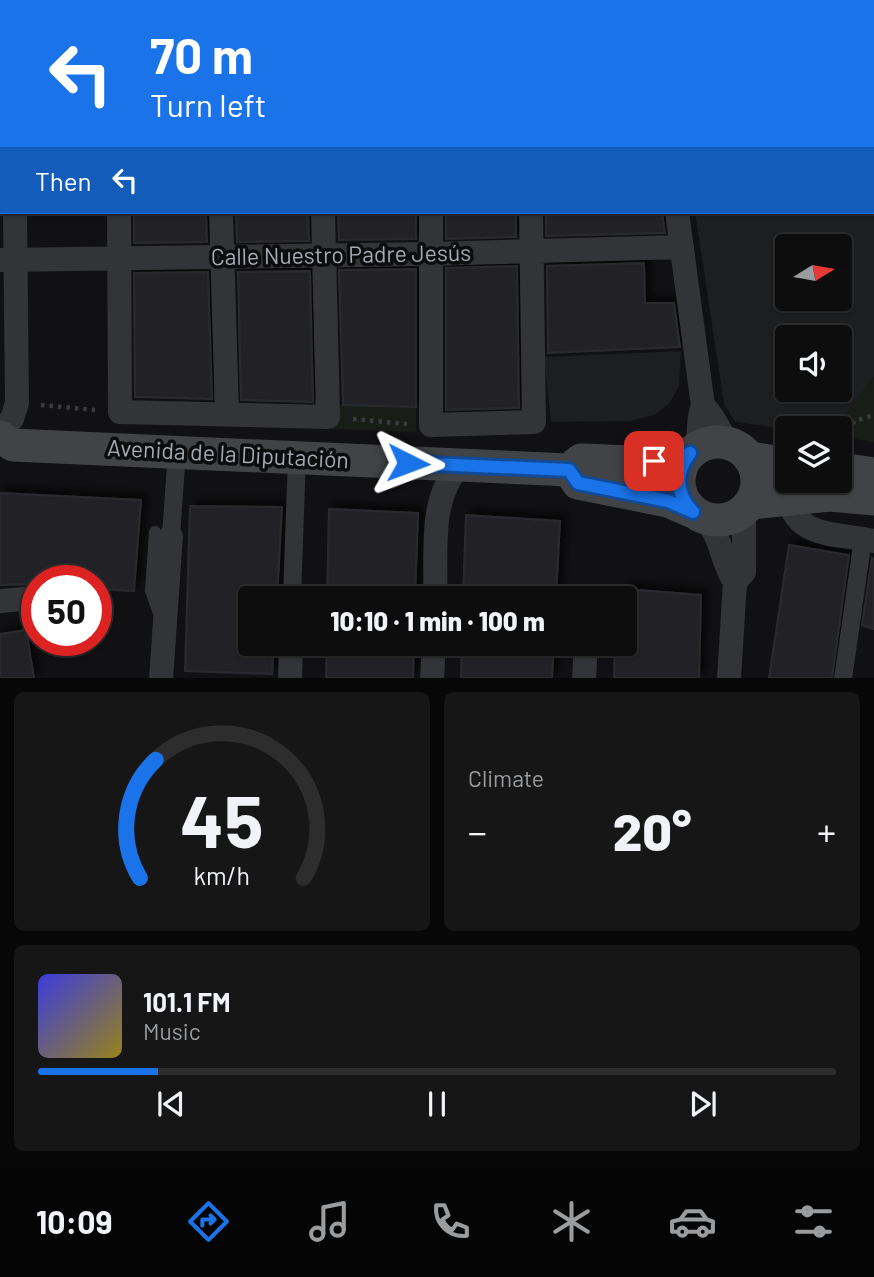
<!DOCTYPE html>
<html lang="en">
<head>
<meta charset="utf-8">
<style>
	:root { --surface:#0d0d0e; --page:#161617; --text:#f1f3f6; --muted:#9a9c9e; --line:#2d2d2e; --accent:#1a73e8 }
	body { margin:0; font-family:Barlow,sans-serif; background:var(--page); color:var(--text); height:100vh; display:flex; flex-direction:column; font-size:26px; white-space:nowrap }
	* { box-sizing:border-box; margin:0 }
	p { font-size:23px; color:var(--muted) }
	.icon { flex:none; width:38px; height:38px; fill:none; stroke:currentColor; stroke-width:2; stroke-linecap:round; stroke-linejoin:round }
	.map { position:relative; height:678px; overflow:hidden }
	.drawer { display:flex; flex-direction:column; gap:14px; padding:14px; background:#070708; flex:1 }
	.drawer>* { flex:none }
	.top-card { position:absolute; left:0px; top:0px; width:875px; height:214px; box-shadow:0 2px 5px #0004,0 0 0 2px var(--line); background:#1a73e8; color:#fff; overflow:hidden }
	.needle { width:46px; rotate:79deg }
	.controls { position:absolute; left:775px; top:234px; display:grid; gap:14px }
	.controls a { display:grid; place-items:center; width:77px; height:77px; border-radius:7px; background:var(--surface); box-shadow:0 2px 5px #0004,0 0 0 2px var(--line); font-size:35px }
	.speed { position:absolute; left:21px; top:565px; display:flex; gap:14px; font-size:35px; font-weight:700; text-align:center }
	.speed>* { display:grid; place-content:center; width:91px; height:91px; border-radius:50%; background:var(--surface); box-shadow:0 2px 5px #0004,0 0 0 2px var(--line); line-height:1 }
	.speed .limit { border:10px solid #d22; background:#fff; color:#111 }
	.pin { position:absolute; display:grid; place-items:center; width:60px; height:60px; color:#fff; margin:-30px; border-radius:14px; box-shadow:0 4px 10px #0006 }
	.me { position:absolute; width:77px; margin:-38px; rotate:93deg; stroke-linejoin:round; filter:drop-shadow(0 0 5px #0008) }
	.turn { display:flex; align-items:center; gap:24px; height:147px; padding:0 35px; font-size:32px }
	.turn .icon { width:91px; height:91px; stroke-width:2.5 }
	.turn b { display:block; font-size:49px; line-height:60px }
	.then { display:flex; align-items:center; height:66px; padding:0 35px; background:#0003; gap:14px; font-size:26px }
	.big { font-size:52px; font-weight:800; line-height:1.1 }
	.drawer .tile { flex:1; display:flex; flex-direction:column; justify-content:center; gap:10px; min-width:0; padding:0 24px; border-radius:10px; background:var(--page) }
	.drawer .dial { align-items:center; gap:0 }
	.dial svg { height:182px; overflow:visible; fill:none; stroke:var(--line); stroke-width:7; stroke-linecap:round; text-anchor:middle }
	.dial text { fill:var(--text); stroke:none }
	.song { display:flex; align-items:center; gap:21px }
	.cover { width:84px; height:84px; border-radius:10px; background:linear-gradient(135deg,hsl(240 70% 55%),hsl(50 70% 35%)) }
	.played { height:7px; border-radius:4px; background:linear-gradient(90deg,var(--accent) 15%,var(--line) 15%) }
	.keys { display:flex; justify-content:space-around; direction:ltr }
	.heat { display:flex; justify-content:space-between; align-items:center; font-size:38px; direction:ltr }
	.drawer .tiles { flex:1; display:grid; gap:14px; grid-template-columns:1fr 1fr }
	.tile:last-child { grid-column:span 2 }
	.trip { position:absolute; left:238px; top:586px; width:399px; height:70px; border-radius:7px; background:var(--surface); box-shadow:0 2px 5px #0004,0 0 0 2px var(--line); font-weight:800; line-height:70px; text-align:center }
	.dock { display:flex; height:112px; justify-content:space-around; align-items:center; background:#050506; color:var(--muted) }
	.dock .icon { width:49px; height:49px }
	.dock .current { color:var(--accent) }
	.dock b { font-size:32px; color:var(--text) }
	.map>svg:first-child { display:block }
	.built { fill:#1d1e20; fill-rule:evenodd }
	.green { fill:#181d18 }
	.building { fill:#242427; stroke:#2b2c2f; stroke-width:2; filter:url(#shadow) }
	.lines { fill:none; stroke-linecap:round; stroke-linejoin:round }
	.path { stroke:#393b3e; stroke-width:4.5; stroke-dasharray:3.5 5; stroke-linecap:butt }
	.service { stroke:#333437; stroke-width:12 }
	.pedestrian { stroke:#333437; stroke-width:18 }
	.minor { stroke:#333437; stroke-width:24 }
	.secondary { stroke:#414347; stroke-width:33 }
	.route-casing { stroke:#114b97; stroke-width:18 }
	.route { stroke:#1a73e8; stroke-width:12 }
	.labels { text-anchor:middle; stroke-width:7; stroke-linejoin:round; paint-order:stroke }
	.street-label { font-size:23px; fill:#a4a9b2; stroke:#0c0c0e }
</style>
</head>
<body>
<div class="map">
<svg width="874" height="679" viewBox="0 0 874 679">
	<defs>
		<filter id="shadow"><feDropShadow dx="6" dy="-6" stdDeviation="3.5" flood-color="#0009"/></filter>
	</defs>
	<rect width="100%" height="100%" fill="#111113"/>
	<!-- built -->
	<path class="built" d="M663,0H874V377L834,429H787L735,422L724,404L695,212H873V2ZM788,247H840V299H788ZM788,338H840V390H788Z
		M681,351L679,386L669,404L654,415L630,421L551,422L544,357Z"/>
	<!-- green -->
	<path class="green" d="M874,377V442L840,437V429H834Z
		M332,405L416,407V432L332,429Z"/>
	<!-- building -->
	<path class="building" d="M134,212H206L207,242L134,243Z
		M236,212H308L309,241L237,242Z
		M338,212H416V239L339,240Z
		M446,212H516V237L446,239Z
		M546,212H662L665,233L546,236Z
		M644,263L645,303H674L680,347L548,353L547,266Z
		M517,266L519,408L446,410V268Z
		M416,269V407L343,405L339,270Z
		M310,271L313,402L241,400L238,272Z
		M208,272L212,399L135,397L134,273Z
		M0,493L141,500L134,591L96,589V581H37V584L0,585Z
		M190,506L282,507L277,598H250V644H274L272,674L185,671Z
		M329,509L418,513L415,598H327Z
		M466,515L560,521L556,598H463Z
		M789,545L849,555L832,678H769Z
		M872,558L874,559V629L862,625Z
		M625,589L701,595L699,678H614L615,644H625Z
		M26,630L34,678H0V634Z
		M327,644H414L413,678H326Z
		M462,644H554L552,678H461Z"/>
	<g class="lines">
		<!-- path -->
		<path class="path" d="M41,405L95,410
			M353,419L407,424
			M847,440L854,421L874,415"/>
		<!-- service -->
		<path class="service" d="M155,532L151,591L159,613"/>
		<!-- pedestrian -->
		<path class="pedestrian" d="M171,536L177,451
			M292,598L297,456
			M843,679L863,538"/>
		<!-- minor -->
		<path class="minor" d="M216,0V2
			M319,0V2
			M648,0L649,2
			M136,2L138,0
			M431,2V0
			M533,2V0
			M0,113L2,111
			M119,212L120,412L328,417L323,212
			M221,212L227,414
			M431,212V425L534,422L531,212
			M677,212L703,406C696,421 702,436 694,450
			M0,260L430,254L682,247
			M703,406C716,416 718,434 732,445
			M0,430L12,419L17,403L15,212
			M789,497C795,540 841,533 874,541
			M702,517C723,535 720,561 735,582L729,679
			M735,582L744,572V511
			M435,598C437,554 428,499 460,465
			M0,601L35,598
			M161,679L171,536
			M290,679L291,644
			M432,679L434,644
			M584,679L586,644"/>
		<!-- secondary -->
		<path class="secondary" d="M0,437L13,445L569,470L581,460C618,461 656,466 690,453
			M679 481a39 39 0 1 1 78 0a39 39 0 1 1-78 0Z
			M749,458L788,464
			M840,469L874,474
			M569,470L578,483L668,501L693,512
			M751,503L830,495L874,499"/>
	</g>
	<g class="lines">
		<!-- route casing -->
		<g class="route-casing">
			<path id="route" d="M408,463L569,470L578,483L668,501L693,512C675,493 675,473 690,453L673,460L654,461"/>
		</g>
		<!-- route -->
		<use href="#route" class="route"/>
	</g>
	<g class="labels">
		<!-- street labels -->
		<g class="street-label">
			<text transform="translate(341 255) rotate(-1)" y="8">Calle Nuestro Padre Jesús</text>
			<text transform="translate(228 454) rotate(3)" y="8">Avenida de la Diputación</text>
		</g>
	</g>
</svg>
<div class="controls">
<a><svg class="needle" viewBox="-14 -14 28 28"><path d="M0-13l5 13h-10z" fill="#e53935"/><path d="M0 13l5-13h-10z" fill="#9a9c9e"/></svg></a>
<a><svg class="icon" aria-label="sound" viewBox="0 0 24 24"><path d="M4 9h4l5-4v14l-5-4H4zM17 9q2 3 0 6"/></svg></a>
<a><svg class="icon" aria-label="layers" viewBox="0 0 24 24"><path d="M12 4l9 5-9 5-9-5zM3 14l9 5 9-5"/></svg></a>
</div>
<div class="speed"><div class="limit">50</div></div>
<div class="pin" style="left:654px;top:461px;background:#d93025"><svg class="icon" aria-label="arrive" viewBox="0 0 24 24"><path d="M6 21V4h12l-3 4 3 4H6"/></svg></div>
<svg class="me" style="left:408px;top:463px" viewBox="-20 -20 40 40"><path d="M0-17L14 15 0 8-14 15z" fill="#1a73e8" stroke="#fff" stroke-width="4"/></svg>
<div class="trip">10:10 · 1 min · 100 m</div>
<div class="top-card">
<div class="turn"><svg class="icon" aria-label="left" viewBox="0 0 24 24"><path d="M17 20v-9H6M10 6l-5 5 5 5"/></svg><div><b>70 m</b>Turn left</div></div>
<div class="then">Then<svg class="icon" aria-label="left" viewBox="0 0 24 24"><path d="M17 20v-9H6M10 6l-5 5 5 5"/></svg></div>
</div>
</div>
<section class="drawer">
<div class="tiles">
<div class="tile dial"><svg viewBox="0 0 100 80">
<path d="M14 69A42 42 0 1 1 86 69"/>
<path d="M14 69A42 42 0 0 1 21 17" stroke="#1a73e8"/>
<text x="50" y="56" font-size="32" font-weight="700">45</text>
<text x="50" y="72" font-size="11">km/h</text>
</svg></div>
<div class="tile"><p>Climate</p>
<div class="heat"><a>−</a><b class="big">20°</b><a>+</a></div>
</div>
<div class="tile">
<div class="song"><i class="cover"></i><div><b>101.1 FM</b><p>Music</p></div></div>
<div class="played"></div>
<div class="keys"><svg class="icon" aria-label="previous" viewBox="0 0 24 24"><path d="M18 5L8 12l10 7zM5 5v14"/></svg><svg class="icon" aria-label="pause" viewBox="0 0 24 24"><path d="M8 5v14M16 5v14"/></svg><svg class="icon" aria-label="next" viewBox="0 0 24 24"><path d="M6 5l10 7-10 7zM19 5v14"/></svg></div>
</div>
</div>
</section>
<nav class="dock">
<b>10:09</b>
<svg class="icon current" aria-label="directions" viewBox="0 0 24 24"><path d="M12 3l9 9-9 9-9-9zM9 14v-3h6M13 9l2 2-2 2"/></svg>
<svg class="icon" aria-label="music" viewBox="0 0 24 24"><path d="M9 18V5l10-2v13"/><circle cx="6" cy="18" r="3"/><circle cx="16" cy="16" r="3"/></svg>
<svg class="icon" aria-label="phone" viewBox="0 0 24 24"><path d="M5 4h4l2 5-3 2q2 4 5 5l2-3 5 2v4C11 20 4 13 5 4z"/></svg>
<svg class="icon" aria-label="climate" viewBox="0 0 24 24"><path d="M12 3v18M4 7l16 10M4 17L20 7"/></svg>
<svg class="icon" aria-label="car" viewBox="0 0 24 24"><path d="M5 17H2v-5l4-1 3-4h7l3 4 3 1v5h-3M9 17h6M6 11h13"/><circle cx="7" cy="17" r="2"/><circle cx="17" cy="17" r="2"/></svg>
<svg class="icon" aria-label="filters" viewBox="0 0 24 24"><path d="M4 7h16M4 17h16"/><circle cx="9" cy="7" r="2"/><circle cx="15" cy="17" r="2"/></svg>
</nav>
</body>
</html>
